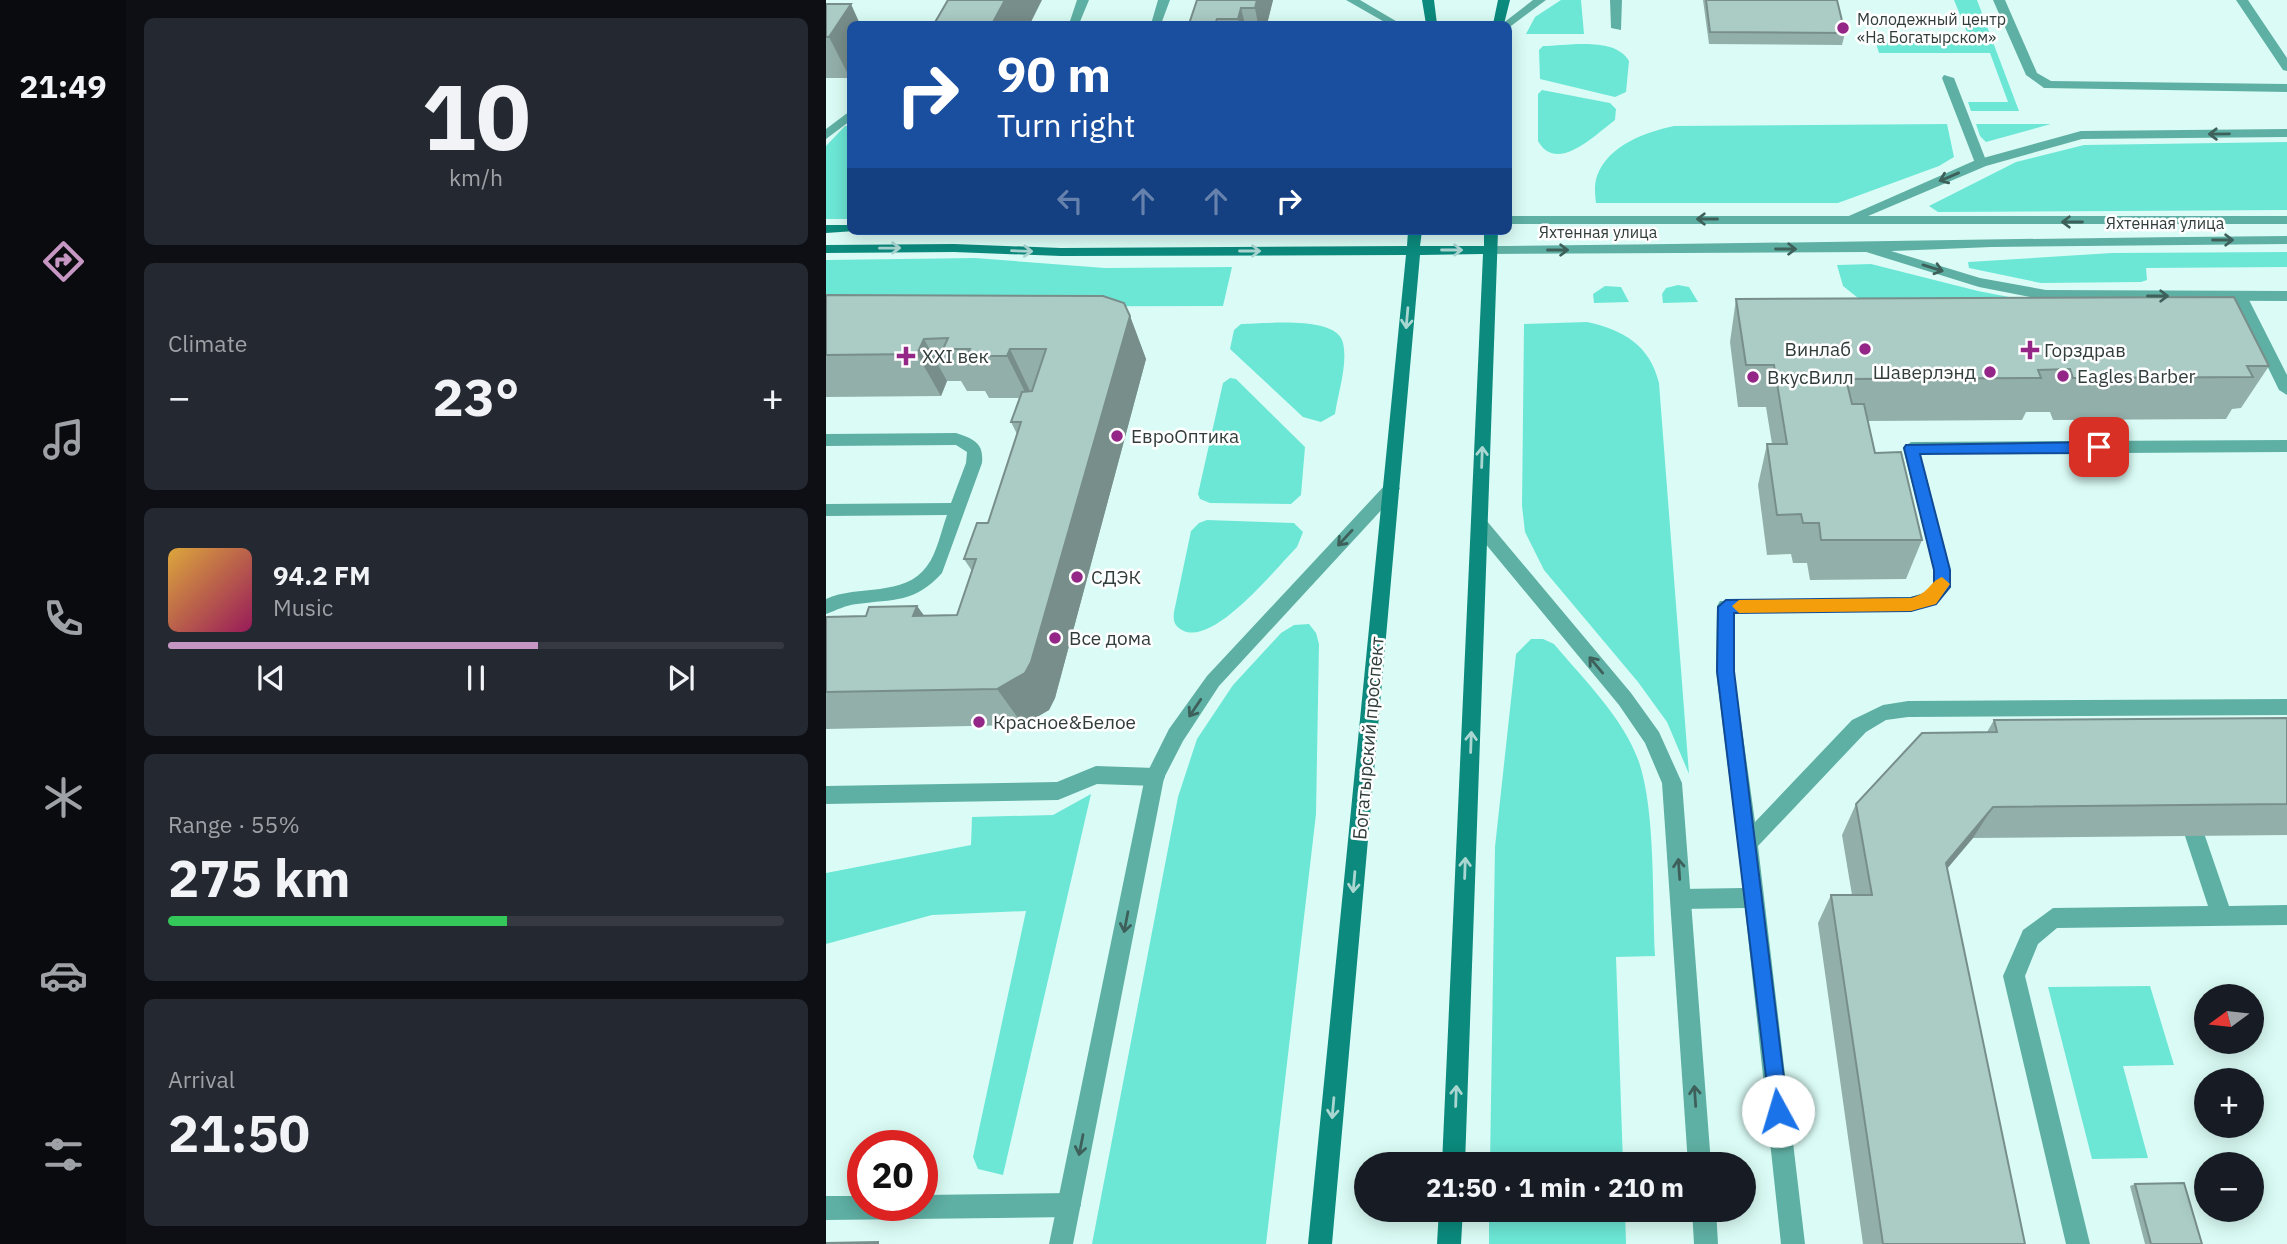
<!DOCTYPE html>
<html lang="en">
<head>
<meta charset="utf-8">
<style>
	:root { --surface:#171b24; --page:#242831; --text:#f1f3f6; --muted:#9ea1a6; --line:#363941; --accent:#c797c4 }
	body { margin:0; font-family:"IBM Plex Sans",sans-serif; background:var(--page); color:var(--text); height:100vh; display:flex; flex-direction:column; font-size:26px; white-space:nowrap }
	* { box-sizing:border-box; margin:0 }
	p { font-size:23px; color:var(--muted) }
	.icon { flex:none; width:38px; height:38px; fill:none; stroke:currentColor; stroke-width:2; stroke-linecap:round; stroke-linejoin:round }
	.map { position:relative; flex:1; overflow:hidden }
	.drawer { display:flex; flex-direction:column; gap:18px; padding:18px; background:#0d0f14; width:700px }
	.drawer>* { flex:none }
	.banner { position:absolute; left:21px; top:21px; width:665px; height:214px; border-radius:10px; box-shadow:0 4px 18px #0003; background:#1a4fa0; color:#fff; overflow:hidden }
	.needle { width:46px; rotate:255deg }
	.controls { position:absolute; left:1368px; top:984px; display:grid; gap:14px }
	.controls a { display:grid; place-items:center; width:70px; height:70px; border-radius:50%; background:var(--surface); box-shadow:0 4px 18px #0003; font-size:35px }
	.speed { position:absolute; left:21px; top:1130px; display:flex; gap:14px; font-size:35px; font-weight:700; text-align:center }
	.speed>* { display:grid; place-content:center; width:91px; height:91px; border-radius:50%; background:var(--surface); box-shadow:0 4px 18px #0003; line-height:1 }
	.speed .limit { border:10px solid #d22; background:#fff; color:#111 }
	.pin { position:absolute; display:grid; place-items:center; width:60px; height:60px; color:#fff; margin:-30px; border-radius:14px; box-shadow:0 4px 10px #0006 }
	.me { position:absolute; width:77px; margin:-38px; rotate:354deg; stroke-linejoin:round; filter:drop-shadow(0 0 5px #0008) }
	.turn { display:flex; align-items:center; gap:24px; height:147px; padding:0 35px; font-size:32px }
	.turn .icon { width:91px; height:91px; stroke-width:2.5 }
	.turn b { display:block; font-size:49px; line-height:60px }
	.lanes { display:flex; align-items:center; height:66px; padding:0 35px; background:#0003; justify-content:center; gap:35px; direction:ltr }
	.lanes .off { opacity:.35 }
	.big { font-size:52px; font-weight:700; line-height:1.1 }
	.drawer .widget { flex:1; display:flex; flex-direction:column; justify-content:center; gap:10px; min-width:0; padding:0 24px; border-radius:10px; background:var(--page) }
	.drawer .dial { align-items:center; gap:0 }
	.dial b { font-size:91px; line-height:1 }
	.song { display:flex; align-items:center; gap:21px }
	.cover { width:84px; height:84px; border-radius:10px; background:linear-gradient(135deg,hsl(40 70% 55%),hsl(330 70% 35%)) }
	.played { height:7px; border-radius:4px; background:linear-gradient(90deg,var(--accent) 60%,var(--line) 60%) }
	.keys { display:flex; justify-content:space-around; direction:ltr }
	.heat { display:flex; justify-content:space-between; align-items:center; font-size:38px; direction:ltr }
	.charge { height:10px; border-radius:5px; background:linear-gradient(90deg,#34c759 55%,var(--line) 0) }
	.trip { position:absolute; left:528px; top:1152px; width:402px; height:70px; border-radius:35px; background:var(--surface); box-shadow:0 4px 18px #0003; font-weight:700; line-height:70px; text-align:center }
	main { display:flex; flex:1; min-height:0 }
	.tab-bar { display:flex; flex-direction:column; width:126px; justify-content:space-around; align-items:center; background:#090b0e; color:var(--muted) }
	.tab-bar .icon { width:49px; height:49px }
	.tab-bar .selected { color:var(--accent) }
	.tab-bar b { font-size:32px; color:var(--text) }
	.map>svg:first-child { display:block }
	.green { fill:#6ce7d6 }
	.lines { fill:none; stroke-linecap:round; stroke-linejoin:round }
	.service { fill:#5fb0a4; fill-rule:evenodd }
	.minor { fill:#5fb0a4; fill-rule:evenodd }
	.tertiary { fill:#5fb0a4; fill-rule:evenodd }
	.secondary { fill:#0b8a7d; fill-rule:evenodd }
	.wall { fill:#93afa9 }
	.shaded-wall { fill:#788e8a }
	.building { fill:#abcbc5; stroke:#788e8a; stroke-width:2 }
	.oneway { stroke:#3e605a }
	.oneway2 { stroke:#aad6d2 }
	.route { fill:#1a73e8; stroke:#114b97; stroke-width:2 }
	.slow { fill:#f59e0b }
	.poi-dot { fill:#942687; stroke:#fff; stroke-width:2.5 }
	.labels { text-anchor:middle; stroke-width:5; stroke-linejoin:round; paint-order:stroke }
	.far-poi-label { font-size:16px; fill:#303d3a; stroke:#fff; text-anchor:start }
	.far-street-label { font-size:16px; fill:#303d3a; stroke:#fff }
	.poi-label { font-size:19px; fill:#303d3a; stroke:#fff; text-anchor:start }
	.street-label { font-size:19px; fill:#303d3a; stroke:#fff }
</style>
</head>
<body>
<main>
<nav class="tab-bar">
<b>21:49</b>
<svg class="icon selected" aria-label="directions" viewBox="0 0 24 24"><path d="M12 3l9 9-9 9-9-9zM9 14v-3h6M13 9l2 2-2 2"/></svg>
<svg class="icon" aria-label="music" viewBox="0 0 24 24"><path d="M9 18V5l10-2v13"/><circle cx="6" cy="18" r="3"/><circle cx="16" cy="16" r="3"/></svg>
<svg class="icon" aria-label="phone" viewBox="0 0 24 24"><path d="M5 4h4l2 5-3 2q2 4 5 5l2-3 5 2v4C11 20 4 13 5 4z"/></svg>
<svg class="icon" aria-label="climate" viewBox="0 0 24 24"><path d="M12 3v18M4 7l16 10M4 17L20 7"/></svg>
<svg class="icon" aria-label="car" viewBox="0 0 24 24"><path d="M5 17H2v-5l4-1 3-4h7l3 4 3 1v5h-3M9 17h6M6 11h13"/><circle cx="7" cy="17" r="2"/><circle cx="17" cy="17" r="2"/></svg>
<svg class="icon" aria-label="filters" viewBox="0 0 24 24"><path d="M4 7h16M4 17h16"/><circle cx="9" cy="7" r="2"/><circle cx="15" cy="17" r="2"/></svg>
</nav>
<section class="drawer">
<div class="widget dial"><b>10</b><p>km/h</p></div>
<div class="widget"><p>Climate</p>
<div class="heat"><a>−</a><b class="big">23°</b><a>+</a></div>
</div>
<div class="widget">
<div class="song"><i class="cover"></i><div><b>94.2 FM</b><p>Music</p></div></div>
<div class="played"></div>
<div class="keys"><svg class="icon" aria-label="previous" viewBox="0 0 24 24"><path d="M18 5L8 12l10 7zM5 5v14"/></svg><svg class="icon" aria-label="pause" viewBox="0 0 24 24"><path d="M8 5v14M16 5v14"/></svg><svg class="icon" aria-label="next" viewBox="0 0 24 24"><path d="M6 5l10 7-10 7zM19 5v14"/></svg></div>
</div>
<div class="widget"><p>Range · 55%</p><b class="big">275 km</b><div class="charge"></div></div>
<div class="widget"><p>Arrival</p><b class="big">21:50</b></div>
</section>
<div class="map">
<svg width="1461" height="1244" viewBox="0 0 1461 1244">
	<rect width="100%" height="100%" fill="#dbfcf6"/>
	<!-- green -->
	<path class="green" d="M735,0H755L758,34H700L709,17Z
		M1128,0H1151L1193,111H1145L1142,102H1182L1164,53H1053L1050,43L1145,42Z
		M717,46C741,46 789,36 803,61L800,92L789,97L714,79L713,50Z
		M716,90L784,103L790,109L789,120C771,133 731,175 712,141V94Z
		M1121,124L1128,157L1113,166L1012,203H770C769,195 768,184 771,176C782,145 820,132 848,126Z
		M1150,124H1225L1160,142L1154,136Z
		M19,126H24V219H0V146Z
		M1461,142V210L1112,212L1103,206L1190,162L1258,145Z
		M1461,252V267L1320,268L1321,280L1315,282L1215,283L1143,268L1142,262L1286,253Z
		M149,258L279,268L406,267L397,306L0,307V260Z
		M1045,264L1152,291L1219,304L1037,302L1017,286L1011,265Z
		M852,285L863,287L872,302L837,303L836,294L840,288Z
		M779,286L795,287L803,302L768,303L767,294Z
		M761,322C797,330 824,345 833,383L863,774L841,722L812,682L718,570L699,532L696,506L698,324Z
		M415,324C438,324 511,315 517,343C522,364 512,393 509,414L495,422L477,417L404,349L408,330Z
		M404,378L410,379L479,447L475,495L465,504L384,503L374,499L372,494L397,383Z
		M381,520L468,523L477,532L471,547C450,568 387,648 356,630C348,626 347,620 348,612L365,531L373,523Z
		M483,624L490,633L493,644L490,814L440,1244H266L352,797L371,739L407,685L455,633L468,625Z
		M705,639H717L728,644C758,680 797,717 813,762C830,813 826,900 829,956L790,957L797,1164H664L669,847L690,654Z
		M265,794L177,1175L152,1169L147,1157L200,911L106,915L0,944V873L145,845L146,817L227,815Z
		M1324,986L1348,1065L1297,1066L1322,1158L1266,1159L1222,987Z
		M663,1209H799L800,1244H663Z"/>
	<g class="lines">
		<!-- service -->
		<path class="service" d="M251,0H263L253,24H243Z
			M332,0H344L335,24H325Z
			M520,0H534L575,24H562Z
			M707,0H720L685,26L676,24Z
			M784,0H796L795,30L785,28Z
			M1167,0H1179L1211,73L1225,81L1461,84V92L1218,88L1200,75Z
			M1410,0H1422L1461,58V71L1457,70Z
			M1118,75L1128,78L1161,163L1160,166H1150L1149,163L1116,78Z
			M24,111V121L0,139V129Z
			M1414,291L1421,296L1461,375V395L1453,390L1407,296Z
			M130,433C148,439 158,443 156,463L116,573C89,603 68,599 31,604C20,605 11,610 0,614V599C32,584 78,598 101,566C111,553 115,531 121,515L0,516V504L125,503L140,463L141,452L130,445L0,446V434Z
			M1461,440V452L1094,454L1124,570L1125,587L1110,604L1085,611L909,613L908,671L929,822L1026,720L1057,705L1082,701L1461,699V715L1082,717L1060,720L1040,732L932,846L979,1244H955L919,908L855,909L848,906L845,899L848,892L855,889L917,888L890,671L891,606L894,601L1085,597L1099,593L1107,585L1108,570L1077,448L1085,442Z
			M270,766L329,768L336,771L339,777L336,783L329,786L271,784L232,800L0,804V786L231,782Z
			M1369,827L1376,830L1379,836L1403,906L1461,905V925L1231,928L1212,944L1199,976L1264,1244H1240L1177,976L1194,937L1197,930L1227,908L1382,906L1359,836L1362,830Z
			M243,1193L251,1197L255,1205L251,1213L243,1217L0,1220V1196H37V1206H96V1195Z"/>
		<!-- minor -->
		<path class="minor" d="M1461,129V137L1256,139L1160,166L1028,222H1018L1016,219L1150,160L1255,131Z
			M1042,244L1154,278L1220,290L1461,291V301L1220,300L1153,287L1037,251L1035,248Z
			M566,482L574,488L572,492L393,686L357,741L338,778L247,1244H223L319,777L343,729L381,676L560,484Z
			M654,519L660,520L805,693L833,732L856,783L885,1164H862L836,783L819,743L793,705L648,530L646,525L648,520Z
			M866,1209H890L892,1244H868Z"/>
		<!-- tertiary -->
		<path class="tertiary" d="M682,216H1461V224H682Z
			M1461,236V244L1166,247L1042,252L664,254L657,250L664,246C930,244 1195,238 1461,236Z"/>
		<!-- secondary -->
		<path class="secondary" d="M596,0H608L611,24H600Z
			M672,0H684L678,24H667Z
			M0,225H24V231H29L0,233Z
			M582,231H596L594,246H658V231H672L639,1164H616L657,254L594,255L506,1244H482L580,255L235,256L128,252L0,253V245L128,244L235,248L581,246Z
			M613,1209H637L635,1244H611Z"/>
	</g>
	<!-- wall -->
	<path class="wall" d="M371,0H447L441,24H363Z
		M877,0H1011L1019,33L1016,45L883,44Z
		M0,4L24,24V78H0Z
		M0,295L304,316L320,359L229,698L223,710L197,725L0,729V617L40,616L91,606L98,616L131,615L146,571L138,559L162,523L191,434L185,422L193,398H163L159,391H141L135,381H121L115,396L0,397Z
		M910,299L1443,366L1415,408L1406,409L1400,419L1227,420L1224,412H1200L1196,420L1042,421L1049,453L1096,540L1080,579L984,580L981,563H967L965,554L941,555L932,485L941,444H946L940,407H912L904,342Z
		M1461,718V835L1147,838L1121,869L1199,1244H1037L992,923L1005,895H1026L1016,835L1030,804L1161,732L1168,720Z
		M1309,1184L1376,1244H1319L1304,1186Z"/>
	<!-- shaded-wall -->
	<path class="shaded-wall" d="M179,0H216L204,24H166Z
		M431,0H447L441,24H432L429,8Z
		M25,4L34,24H24V78L3,37Z
		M415,8L419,24H414L412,19Z
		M304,316L320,359L229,698L223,710L197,725L171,689Z
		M98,339L121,381L115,396L91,354Z
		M184,349L204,391L202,398L181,356Z
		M91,606L119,644L87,616Z
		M1167,807L1147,838L1101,892L1120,863Z"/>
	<!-- building -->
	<path class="building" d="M122,0H179L166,24H108Z
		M371,0H431L429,8H415L412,19H391L389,24H363Z
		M880,0H1011L1019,33L884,32Z
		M0,4H25L3,37H0Z
		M0,295L277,296L298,303L304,316L205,662L199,673L171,689L0,692V617L40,616L43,607L91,606L87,616L131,615L150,559H138L151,523H162L195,422H185L196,392L206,391L220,349H184L181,356H141L144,349H117L122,338L98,339L91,354L0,355Z
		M1408,297L1443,366H1421L1427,377L1247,378L1244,369L1212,370L1215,378L1020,379L1026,404H1038L1049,453L1075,452L1096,540H995L993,523H977L975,514L951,515L941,444H961L948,365H920L910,299Z
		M1461,718V804L1167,807L1120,863L1199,1244H1057L1005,895H1046L1030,804L1096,733L1171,732L1168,720Z
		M1358,1183L1376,1244H1325L1309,1184Z
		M52,1242V1244H0V1243Z"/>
	<!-- one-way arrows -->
	<defs><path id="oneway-shaft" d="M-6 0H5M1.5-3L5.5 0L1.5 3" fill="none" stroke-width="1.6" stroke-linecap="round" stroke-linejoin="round" transform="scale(1.75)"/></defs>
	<g class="oneway">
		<use href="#oneway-shaft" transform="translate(1393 134) rotate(179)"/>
		<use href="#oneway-shaft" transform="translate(1123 177) rotate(157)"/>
		<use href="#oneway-shaft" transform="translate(881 219) rotate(180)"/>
		<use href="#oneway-shaft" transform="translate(1246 222) rotate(180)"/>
		<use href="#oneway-shaft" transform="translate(1397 240)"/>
		<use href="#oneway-shaft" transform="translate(960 249)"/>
		<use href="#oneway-shaft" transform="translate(732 250)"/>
		<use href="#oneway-shaft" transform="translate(1107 268) rotate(17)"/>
		<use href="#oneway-shaft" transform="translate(1332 296)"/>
		<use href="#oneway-shaft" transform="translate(519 538) rotate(133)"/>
		<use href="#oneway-shaft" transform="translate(770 665) rotate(-130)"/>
		<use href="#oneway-shaft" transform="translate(369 708) rotate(124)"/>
		<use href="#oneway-shaft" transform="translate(853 869) rotate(-94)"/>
		<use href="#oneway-shaft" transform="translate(300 922) rotate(101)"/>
		<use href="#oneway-shaft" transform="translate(869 1096) rotate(-94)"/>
		<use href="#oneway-shaft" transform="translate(255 1145) rotate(101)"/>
	</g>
	<g class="oneway2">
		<use href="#oneway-shaft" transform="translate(64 248) rotate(-1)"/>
		<use href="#oneway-shaft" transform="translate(626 250)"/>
		<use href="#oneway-shaft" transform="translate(196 251) rotate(2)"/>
		<use href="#oneway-shaft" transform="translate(424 251)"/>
		<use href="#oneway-shaft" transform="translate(581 318) rotate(95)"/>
		<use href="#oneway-shaft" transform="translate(656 457) rotate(-88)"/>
		<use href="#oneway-shaft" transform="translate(645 742) rotate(-88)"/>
		<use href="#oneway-shaft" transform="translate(639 868) rotate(-88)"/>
		<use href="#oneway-shaft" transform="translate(528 882) rotate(95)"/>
		<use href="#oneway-shaft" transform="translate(630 1096) rotate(-88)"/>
		<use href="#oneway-shaft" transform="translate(507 1108) rotate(95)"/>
	</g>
	<!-- route -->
	<path class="route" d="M1273,442L1280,447L1273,453L1094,454L1124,570V587L1110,604L1085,611L908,613V671L962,1111L959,1118L952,1121L945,1118L891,671L892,607L900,600L1085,598L1099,594L1108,585V570L1078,448L1080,445Z"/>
	<!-- slow -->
	<path class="slow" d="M1116,577L1124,584L1110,604L1085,611L913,613L906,606L913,600L1085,598C1104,593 1103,582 1116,577Z"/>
	<!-- markers -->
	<g class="poi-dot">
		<circle cx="1017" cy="28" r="7"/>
		<circle cx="1039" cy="349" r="7"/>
		<path d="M1200.5 339.5h7v7h7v7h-7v7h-7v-7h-7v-7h7z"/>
		<path d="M76.5 345.5h7v7h7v7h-7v7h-7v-7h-7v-7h7z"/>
		<circle cx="1164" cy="372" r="7"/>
		<circle cx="1237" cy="376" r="7"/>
		<circle cx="927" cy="377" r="7"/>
		<circle cx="291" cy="436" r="7"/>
		<circle cx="251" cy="577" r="7"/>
		<circle cx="229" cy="638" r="7"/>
		<circle cx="153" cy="722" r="7"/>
	</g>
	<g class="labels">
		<!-- far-poi labels -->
		<g class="far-poi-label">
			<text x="1031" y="25">Молодежный центр<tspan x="1031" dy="18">«На Богатырском»</tspan></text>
		</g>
		<!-- far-street labels -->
		<g class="far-street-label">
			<text x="1339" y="229">Яхтенная улица</text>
			<text x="772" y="238">Яхтенная улица</text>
		</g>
		<!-- poi labels -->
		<g class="poi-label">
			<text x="1025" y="356" text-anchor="end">Винлаб</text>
			<text x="1218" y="357">Горздрав</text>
			<text x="96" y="363">XXI век</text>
			<text x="1150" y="379" text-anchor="end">Шаверлэнд</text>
			<text x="1251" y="383">Eagles Barber</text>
			<text x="941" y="384">ВкусВилл</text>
			<text x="305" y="443">ЕвроОптика</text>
			<text x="265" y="584">СДЭК</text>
			<text x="243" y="645">Все дома</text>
			<text x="167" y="729">Красное&amp;Белое</text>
		</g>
		<!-- street labels -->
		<g class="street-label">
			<text transform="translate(542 738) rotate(-85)" y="7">Богатырский проспект</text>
		</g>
	</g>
</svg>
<div class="controls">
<a><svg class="needle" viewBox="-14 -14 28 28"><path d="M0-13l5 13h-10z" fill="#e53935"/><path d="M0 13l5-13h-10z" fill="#9ea1a6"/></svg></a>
<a>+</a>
<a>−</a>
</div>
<div class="speed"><div class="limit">20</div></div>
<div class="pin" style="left:1273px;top:447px;background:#d93025"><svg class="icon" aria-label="arrive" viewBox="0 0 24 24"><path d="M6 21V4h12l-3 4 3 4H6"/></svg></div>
<svg class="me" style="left:952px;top:1111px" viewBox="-20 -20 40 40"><circle r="19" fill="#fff"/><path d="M0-13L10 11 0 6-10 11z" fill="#1a73e8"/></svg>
<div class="trip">21:50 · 1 min · 210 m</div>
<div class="banner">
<div class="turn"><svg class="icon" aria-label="right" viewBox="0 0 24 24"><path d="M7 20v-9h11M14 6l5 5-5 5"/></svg><div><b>90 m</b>Turn right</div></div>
<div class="lanes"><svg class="icon off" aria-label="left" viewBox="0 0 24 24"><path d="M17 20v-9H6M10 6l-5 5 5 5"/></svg><svg class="icon off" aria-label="ahead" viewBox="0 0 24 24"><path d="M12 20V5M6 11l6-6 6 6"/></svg><svg class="icon off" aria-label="ahead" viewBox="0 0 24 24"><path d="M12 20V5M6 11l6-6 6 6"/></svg><svg class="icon" aria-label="right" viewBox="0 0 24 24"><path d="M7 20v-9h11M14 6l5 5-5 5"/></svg></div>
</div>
</div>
</main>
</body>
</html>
